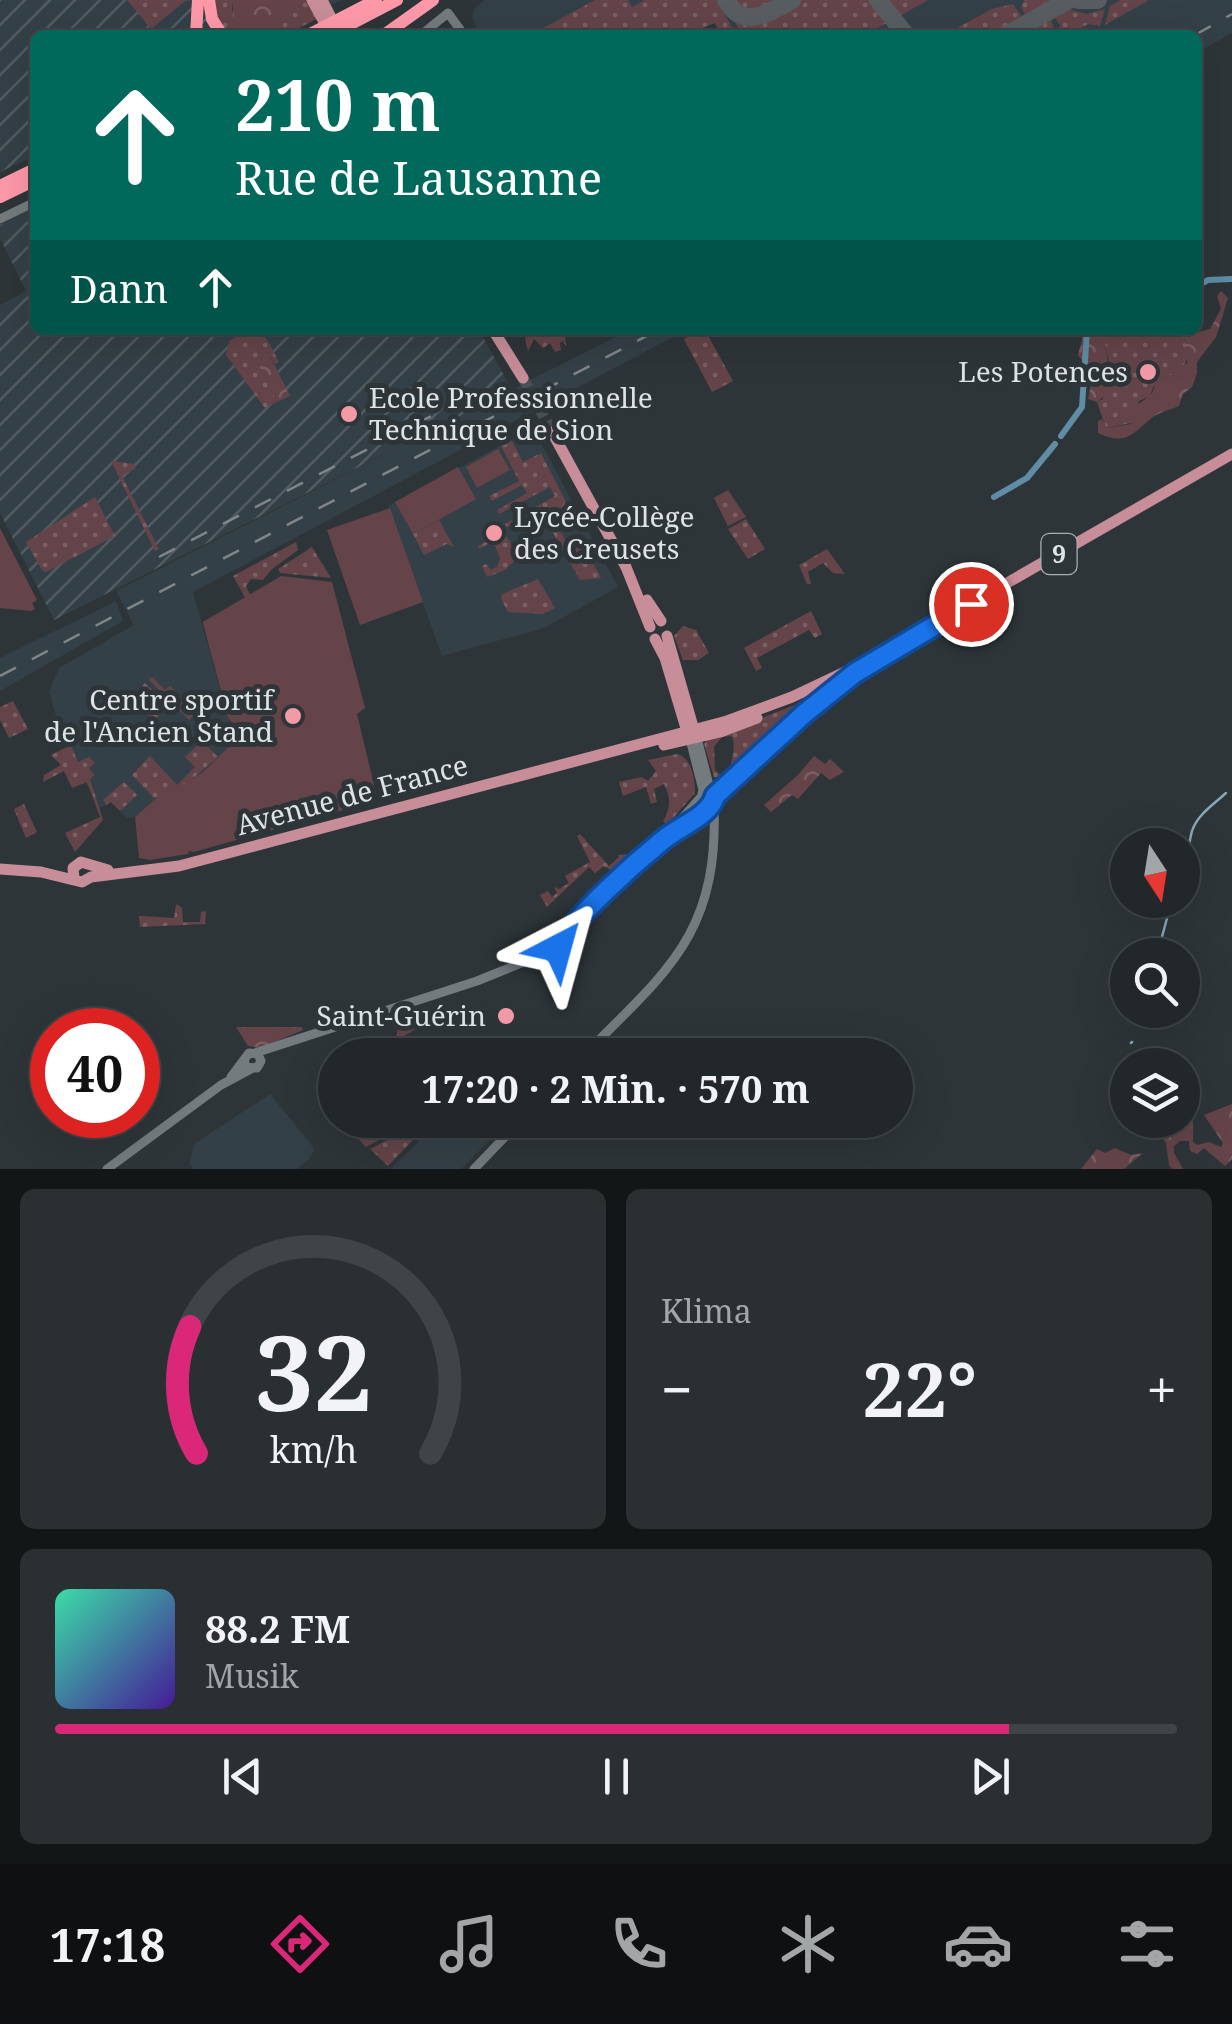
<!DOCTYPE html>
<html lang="de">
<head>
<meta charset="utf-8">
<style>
	:root { --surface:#22282a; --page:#2a3032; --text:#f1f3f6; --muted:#a2a6a8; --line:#3f4447; --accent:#db2777 }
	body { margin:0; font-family:"Noto Serif",serif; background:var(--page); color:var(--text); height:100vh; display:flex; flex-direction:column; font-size:38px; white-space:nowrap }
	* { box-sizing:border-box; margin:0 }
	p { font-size:32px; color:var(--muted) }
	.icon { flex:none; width:55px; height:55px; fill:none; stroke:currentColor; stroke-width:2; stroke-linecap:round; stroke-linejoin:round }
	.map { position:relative; height:1169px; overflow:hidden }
	.drawer { display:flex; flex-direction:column; gap:20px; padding:20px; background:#131617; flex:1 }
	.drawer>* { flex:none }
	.hud { position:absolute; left:30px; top:30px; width:1172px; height:305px; border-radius:15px; box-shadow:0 10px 40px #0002,0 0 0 2px var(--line); background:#00695c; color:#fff; overflow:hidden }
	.needle { width:65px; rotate:168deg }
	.buttons { position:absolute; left:1110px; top:828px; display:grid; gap:20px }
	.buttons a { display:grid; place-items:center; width:90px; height:90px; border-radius:50%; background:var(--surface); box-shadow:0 10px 40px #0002,0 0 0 2px var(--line); font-size:50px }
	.speed { position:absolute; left:30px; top:1008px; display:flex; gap:20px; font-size:50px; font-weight:700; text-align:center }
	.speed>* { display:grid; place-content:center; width:130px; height:130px; border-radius:50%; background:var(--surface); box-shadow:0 10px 40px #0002,0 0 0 2px var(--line); line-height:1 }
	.speed .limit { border:15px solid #d22; background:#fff; color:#111 }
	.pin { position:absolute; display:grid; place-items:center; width:85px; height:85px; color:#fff; margin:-42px; border:5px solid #fff; border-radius:50%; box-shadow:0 2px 10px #0007 }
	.me { position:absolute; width:110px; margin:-55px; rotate:39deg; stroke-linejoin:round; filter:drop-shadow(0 0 8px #0008) }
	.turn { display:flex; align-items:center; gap:35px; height:210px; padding:0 40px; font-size:45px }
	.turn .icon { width:130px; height:130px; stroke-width:2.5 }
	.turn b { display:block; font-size:70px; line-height:85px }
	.then { display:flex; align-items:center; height:95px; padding:0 40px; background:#0003; gap:20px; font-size:38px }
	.big { font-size:75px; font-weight:700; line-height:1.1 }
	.drawer .widget { flex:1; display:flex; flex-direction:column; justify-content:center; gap:15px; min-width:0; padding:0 35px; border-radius:15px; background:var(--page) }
	.drawer .dial { align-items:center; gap:0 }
	.dial svg { height:260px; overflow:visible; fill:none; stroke:var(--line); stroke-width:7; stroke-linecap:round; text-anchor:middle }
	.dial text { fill:var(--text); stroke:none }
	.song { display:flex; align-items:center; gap:30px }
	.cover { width:120px; height:120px; border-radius:15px; background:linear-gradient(135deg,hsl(160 70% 55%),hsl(260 70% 35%)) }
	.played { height:10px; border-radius:5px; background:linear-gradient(90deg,var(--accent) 85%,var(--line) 85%) }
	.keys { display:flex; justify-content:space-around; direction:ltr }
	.heat { display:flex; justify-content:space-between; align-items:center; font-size:55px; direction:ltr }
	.drawer .tiles { flex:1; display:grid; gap:20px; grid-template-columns:1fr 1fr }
	.widget:last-child { grid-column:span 2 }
	.trip { position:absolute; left:318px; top:1038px; width:595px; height:100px; border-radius:50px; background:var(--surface); box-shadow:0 10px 40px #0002,0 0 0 2px var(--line); font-weight:700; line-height:100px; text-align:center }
	.menu { display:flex; height:160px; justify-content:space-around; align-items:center; background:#0e1011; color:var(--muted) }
	.menu .icon { width:70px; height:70px }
	.menu .active { color:var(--accent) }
	.menu b { font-size:45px; color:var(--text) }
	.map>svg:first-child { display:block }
	.built { fill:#344047 }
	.industrial { fill:url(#industrial-furrows) }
	.grass { fill:url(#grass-dots); fill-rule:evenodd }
	.forest { fill:url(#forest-crowns) }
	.garden { fill:#644449 }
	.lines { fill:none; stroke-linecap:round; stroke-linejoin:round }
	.stream { stroke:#85a7b8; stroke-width:2.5 }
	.canal { stroke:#5e8da5; stroke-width:6 }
	.taxiway { stroke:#575d60; stroke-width:18 }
	.major-tunnel { stroke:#494f52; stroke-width:11; stroke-dasharray:11 5.5; stroke-linecap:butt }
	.minor { stroke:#747b7f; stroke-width:9 }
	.major { stroke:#c78d98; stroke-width:11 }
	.highway { stroke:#fe99a9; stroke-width:12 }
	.rail { stroke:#808588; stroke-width:2.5; stroke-dasharray:18 18; stroke-linecap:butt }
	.route-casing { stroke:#114b97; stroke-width:25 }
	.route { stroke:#1a73e8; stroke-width:18 }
	.poi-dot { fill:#f39aa7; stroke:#2e3538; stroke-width:4 }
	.labels { text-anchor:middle; stroke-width:10; stroke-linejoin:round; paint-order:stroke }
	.shield { fill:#2e3538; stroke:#abafb2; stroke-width:2.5 }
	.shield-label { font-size:25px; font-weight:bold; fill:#e0e3e6 }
	.poi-label { font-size:28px; fill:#e0e3e6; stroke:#2e3538; text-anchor:end }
	.street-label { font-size:28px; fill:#e0e3e6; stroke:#2e3538 }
</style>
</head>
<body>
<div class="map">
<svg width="1232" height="1169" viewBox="0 0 1232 1169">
	<defs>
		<pattern id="industrial-furrows" width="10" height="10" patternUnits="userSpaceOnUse" patternTransform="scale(2.5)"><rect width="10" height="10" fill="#344047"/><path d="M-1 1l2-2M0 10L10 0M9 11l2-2" fill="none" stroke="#515b62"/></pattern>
		<pattern id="grass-dots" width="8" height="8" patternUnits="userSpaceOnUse" patternTransform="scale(2.5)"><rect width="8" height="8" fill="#644449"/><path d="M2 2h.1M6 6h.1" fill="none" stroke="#7a5f63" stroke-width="1.8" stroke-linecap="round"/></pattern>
		<pattern id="forest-crowns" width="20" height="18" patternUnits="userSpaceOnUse" patternTransform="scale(2.5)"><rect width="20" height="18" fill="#644449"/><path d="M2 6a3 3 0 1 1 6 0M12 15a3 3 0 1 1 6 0" fill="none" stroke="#7a5f63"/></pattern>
	</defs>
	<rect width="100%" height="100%" fill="#2e3538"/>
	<!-- built -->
	<path class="built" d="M485,0H1232V33L1198,52V35H721L715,23L686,35H479L472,16L475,8Z
		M629,330H686L193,592L228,718L243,734L203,772L179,787L163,792L135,817L127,818L111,802L99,809L60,729L49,692L59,668L134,625L116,591Z
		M533,428L618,587L544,628L442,656L388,506Z
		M116,601L123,621L0,691V658Z
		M270,1094L310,1143L314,1150L310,1158L297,1169H193L190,1164L194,1144Z
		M409,1120H506L508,1122L461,1169H390L424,1137Z"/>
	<!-- industrial -->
	<path class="industrial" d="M0,0H341L273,35H35V156L0,172Z
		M35,207V330H479L512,390L54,620L0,513V305L26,291L0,238V225Z"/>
	<!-- grass -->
	<path class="grass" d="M127,0H192L185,1L151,29Z
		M212,0H232V11L300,8L294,0H307L317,19L285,35H230L220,26Z
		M595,0H628L632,7L645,0H717L736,35H721L715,23L684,35H543L540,30Z
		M734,0H782L753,12L739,8Z
		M801,0H874L890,21L865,35H742L735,22L757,25Z
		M881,0H928L896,18Z
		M1024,0H1056L1051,7L1028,20L1021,7Z
		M1121,0H1149L1105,25L1110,6Z
		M1013,4L1025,22L1001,35H944L992,9Z
		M1064,8L1087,14L1105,9L1100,26L1088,24L1067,35H1044L1035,23L1050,15L1054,30L1061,26L1052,14Z
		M248,330C267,330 271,348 279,362L275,364L268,352L256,359L277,402L265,408L226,355L229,341Z
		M532,330H559L565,336L566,346L563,341L560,343L561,350L555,352L550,343L543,348L534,339L528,351L525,338Z
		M700,330H705L733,381L712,392L684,339Z
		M1127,330H1189L1184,335L1188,358L1181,370L1163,378L1158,375L1150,396L1139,401L1131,423L1106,428L1097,402L1103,399L1109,362L1105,344Z
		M512,441L523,462L541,453L568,506L507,527L505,524L555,496L550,487L499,514L497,510L527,493L522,485L492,501L489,496L519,481L501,446Z
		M111,461L134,464L136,468L122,476L159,549L155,551Z
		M728,490L746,517L728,526L714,498Z
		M95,497L115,536L46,572L42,570L26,542Z
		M746,519L765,549L748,559L728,529Z
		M439,520L454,547L447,544L424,555L413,534Z
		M552,523L553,529L563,534L567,546L583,545L601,578L580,580L548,524Z
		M496,536L507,537L518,557L505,570L487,577L482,566L486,564L491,570L497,567L500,558L493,541L479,549L478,546Z
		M296,542L298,550L272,569L263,580L251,579L246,586L250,595L213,661L203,622L246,599L233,576Z
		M312,547L331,578L280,573L278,569Z
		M827,549L845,574L833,573L823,563L808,572L811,584H807L799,565Z
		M538,579L555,608L543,614L508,612L501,599L502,594Z
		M811,611L822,634L815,638L809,630L757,658L762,668L756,671L744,648Z
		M683,626L696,630L709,653L698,660H683L674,636Z
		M152,677L165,690L170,686L197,713L189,720L149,680Z
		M145,683L169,706L154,721L131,697Z
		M810,699L724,779L714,777L704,744L706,740ZM731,736C737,743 732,762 728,772L721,775L715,770L714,747L722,737Z
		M13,701L28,729L9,738L0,720V707Z
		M202,741L218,757L186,784L154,798L132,775L150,756L177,785L195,767L185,757Z
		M71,745L78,762L89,757L95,763L89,768L94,775L90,779L103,820L75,852L65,833L100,817L87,782L72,788L64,771L43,782L44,775L61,765L51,755Z
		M677,754C692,758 695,779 695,793L667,825L663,821C671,808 671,797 664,784L654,789L657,802L651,804L646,787L623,796L619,782L642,777L648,781L656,771L648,760Z
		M124,782L137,795L120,811L111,802L107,805L103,800Z
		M24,804L37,832L26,838L14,809Z
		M580,834L609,866L619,857L618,855L630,854L635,850L638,854L617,874L604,866L595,873L589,867L547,907L540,895L548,891L552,897L557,893L554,887L559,889L569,883L565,876L590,862L577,836Z
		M176,904L182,908L183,922H200L201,912L206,911L205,924L140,927L139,916L174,918Z
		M410,1011L437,1015L427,1026C413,1027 409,1036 396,1039L401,1013Z
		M401,1133L413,1140L388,1166L370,1149Z"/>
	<!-- forest -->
	<path class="forest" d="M232,0H294L300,8C276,23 259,45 235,22Z
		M1221,291L1228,298L1216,337L1197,362V373L1192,387L1183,394L1179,406C1169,410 1156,413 1148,421C1129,438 1123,444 1098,433V421L1102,419L1107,428L1131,424L1128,414C1135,403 1153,398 1154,388C1155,383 1153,378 1154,373L1164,378L1187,363L1184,335L1189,331L1196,333L1210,329L1221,309L1217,296Z
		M1084,330H1127L1105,344C1109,359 1107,369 1111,384L1108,393L1097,402L1088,399L1091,385L1086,366L1078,355Z
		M268,352L290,396L277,402L256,359Z
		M814,756L825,764L830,759L844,772L830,780L821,773L798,799L792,795L771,812L764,805L798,775Z
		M236,1027H302L303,1030L260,1048L248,1046Z
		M1232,1104V1159L1225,1166L1204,1148L1197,1154L1190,1151L1189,1141H1180L1174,1146V1153L1183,1169H1172L1169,1165L1166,1143L1158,1133C1161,1119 1171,1120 1182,1120L1183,1112C1198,1119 1192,1129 1193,1142L1197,1145L1209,1142L1221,1147L1223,1143L1204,1115Z
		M369,1120L388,1135L366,1147L354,1134Z
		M1115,1148L1131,1155L1143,1153L1124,1169H1081L1097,1149L1105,1153Z"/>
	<!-- garden -->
	<path class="garden" d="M498,449L510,470L477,488L466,467Z
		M458,467L476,499L413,534L395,502Z
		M390,508L423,602L360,625L327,530Z
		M0,528L37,600L32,603L35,609L31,611L0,608Z
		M281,576L332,582L365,708L357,714L376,793L372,802L194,852L189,851L188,854L150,860L139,858L135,817L163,792L179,787L203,772L242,734L228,718L203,622Z"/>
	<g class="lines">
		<!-- stream -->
		<path class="stream" d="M1182,874C1188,859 1188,846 1192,831C1197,815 1214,804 1226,793
			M1157,955L1172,900
			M1131,1043L1132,1042"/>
		<!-- canal -->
		<path class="canal" d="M1198,286L1208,280L1232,279
			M1061,436L1082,407L1087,330
			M994,497L1027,478L1055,444"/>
		<!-- taxiway -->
		<path class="taxiway" d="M726,0C743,31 768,13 792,0
			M878,0L906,35
			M1078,0H1098
			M1006,35L1069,0"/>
		<!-- major-tunnel -->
		<path class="major-tunnel" d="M523,378L552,432"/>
		<!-- minor -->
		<path class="minor" d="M421,35L448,13L464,35
			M0,219L35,202
			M697,738L709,785
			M690,739L703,790L700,802
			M715,795L821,699L855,673
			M676,830L711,809L715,795L712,786
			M552,937C604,908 661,842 701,797
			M543 946a8 8 0 1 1 16 0a8 8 0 1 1-16 0Z
			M255,1053L477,981L546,953
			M584,1055C669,969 719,934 714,803
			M231,1077L249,1053L258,1054L261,1061L257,1068L246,1067L244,1060
			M107,1169L221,1085L251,1069
			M474,1169L521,1120"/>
		<!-- major -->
		<path class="major" d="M312,0L329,31
			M322,0L336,27
			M493,330L523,378
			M552,432L626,567L650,627
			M647,600L661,621
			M667,636L696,737
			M655,639L665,658L688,735
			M664,745L720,732L757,718
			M0,869L41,872L82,882L91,877L179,866L727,721L792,697L885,653L1232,454
			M74,878L73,868L81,862L108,870"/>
		<!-- highway -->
		<path class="highway" d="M209,0L212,19L222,35
			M196,35L198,0
			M308,35L376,0
			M330,35L397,0
			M384,35L433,0
			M0,186L35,169
			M0,197L35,180"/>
		<!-- rail -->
		<path class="rail" d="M1195,35L1232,14
			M159,557L453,405
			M0,676L658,330"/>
	</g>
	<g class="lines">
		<!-- route casing -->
		<g class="route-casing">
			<path id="route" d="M558,948C571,919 636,862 663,840C680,826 710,816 715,796L805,713L855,673L971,604"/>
		</g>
		<!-- route -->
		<use href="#route" class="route"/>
	</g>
	<!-- markers -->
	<g class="poi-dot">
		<circle cx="1148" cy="372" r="10"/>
		<circle cx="349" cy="414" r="10"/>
		<circle cx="494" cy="533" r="10"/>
		<circle cx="293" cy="716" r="10"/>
		<circle cx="506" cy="1016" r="10"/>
	</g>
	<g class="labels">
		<!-- shield labels -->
		<rect class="shield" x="1041.5" y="534" width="35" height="40" rx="8"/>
		<g class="shield-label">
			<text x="1059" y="563">9</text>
		</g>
		<!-- poi labels -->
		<g class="poi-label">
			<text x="1128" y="382">Les Potences</text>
			<text x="369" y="408" text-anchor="start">Ecole Professionnelle<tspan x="369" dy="32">Technique de Sion</tspan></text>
			<text x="514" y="527" text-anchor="start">Lycée-Collège<tspan x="514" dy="32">des Creusets</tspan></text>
			<text x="273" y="710">Centre sportif<tspan x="273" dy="32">de l'Ancien Stand</tspan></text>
			<text x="486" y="1026">Saint-Guérin</text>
		</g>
		<!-- street labels -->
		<g class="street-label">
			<text transform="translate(352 795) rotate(-15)" y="10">Avenue de France</text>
		</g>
	</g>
</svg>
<div class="buttons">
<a><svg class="needle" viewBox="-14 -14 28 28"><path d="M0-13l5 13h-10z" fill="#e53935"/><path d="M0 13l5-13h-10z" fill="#a2a6a8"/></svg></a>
<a><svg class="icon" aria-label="search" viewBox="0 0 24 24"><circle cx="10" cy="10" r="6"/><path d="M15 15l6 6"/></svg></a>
<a><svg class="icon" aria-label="layers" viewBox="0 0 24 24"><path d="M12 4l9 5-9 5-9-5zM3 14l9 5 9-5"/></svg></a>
</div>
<div class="speed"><div class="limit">40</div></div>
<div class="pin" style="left:971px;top:604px;background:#d93025"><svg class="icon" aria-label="arrive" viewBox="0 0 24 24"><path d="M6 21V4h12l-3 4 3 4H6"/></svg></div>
<svg class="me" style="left:558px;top:948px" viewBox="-20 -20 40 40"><path d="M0-17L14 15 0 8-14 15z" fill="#1a73e8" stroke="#fff" stroke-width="4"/></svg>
<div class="trip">17:20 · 2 Min. · 570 m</div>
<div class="hud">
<div class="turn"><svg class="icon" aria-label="ahead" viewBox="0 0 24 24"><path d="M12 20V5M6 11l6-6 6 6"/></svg><div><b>210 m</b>Rue de Lausanne</div></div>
<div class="then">Dann<svg class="icon" aria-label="ahead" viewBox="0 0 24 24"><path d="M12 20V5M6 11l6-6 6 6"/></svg></div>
</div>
</div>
<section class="drawer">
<div class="tiles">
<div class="widget dial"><svg viewBox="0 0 100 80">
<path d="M14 69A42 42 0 1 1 86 69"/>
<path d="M14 69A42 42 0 0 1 12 30" stroke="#db2777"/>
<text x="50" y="56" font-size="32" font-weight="700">32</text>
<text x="50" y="72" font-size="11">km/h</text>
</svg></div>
<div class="widget"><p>Klima</p>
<div class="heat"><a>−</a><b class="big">22°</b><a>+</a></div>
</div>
<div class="widget">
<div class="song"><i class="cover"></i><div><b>88.2 FM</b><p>Musik</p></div></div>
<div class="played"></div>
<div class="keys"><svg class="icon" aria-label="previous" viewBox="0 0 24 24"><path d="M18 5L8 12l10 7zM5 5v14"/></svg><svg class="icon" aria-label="pause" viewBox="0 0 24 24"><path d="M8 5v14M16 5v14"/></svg><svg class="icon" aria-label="next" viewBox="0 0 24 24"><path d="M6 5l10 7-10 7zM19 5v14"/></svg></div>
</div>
</div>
</section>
<nav class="menu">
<b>17:18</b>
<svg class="icon active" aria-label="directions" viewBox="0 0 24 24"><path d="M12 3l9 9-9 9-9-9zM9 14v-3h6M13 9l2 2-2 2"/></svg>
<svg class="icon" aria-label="music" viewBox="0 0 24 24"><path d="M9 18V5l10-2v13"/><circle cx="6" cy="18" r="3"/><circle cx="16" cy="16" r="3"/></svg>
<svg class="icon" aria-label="phone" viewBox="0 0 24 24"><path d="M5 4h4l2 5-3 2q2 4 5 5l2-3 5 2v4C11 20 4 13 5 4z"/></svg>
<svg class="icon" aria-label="climate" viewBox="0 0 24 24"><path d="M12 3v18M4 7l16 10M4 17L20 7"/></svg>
<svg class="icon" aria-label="car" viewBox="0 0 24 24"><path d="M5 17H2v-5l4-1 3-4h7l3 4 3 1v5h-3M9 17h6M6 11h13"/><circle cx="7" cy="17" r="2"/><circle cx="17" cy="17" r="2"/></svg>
<svg class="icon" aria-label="filters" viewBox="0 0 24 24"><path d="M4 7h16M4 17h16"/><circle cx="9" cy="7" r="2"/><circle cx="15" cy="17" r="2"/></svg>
</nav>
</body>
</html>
